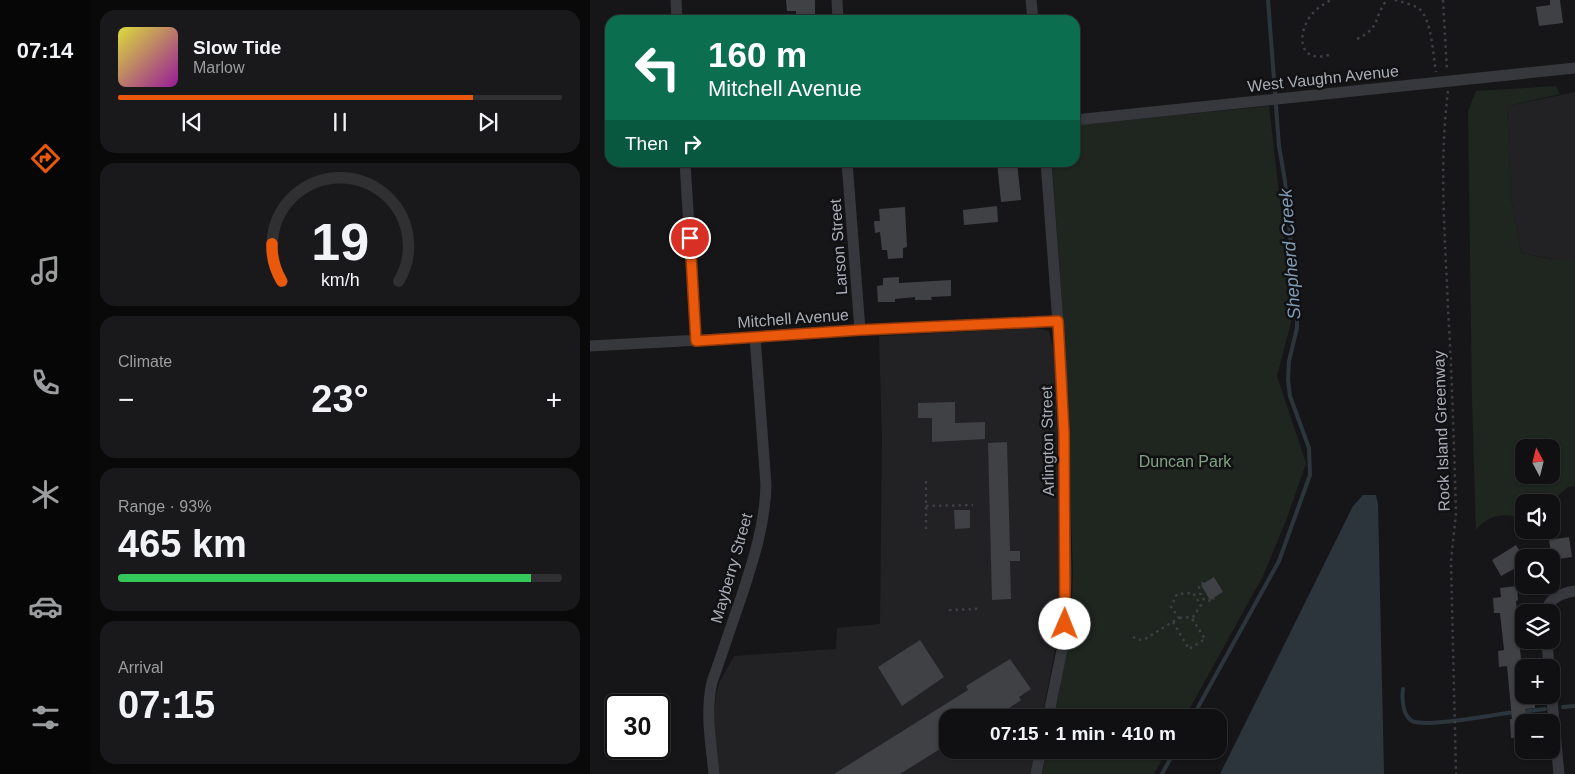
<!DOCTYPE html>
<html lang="en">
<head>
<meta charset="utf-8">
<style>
	:root { --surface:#101012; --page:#19191b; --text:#f1f3f6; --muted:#9c9d9f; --line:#303032; --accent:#ea580c }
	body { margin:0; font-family:Arial,sans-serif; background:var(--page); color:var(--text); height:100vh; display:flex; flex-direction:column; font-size:19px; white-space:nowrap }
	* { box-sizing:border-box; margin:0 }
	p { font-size:16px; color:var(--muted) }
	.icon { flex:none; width:28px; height:28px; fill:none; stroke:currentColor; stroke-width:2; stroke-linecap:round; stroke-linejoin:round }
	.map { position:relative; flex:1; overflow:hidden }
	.drawer { display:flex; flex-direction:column; gap:10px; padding:10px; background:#09090a; width:500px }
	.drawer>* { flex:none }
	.guide { position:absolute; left:15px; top:15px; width:475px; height:152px; border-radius:15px; box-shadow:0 1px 4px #0004,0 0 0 1px var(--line); background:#0b6e4f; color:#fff; overflow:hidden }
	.needle { width:32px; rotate:353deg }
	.controls { position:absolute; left:925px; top:439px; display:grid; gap:10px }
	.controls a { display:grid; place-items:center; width:45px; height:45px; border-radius:10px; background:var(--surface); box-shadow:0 1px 4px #0004,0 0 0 1px var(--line); font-size:25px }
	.speed { position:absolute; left:15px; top:694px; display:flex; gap:10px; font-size:25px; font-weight:700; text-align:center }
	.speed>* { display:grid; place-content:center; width:65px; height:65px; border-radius:50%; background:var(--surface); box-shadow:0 1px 4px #0004,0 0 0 1px var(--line); line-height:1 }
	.speed .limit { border:2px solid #111; border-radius:8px; background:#fff; color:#111 }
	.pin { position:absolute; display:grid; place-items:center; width:42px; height:42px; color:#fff; margin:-21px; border:2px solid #fff; border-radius:50%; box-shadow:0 1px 5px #0007 }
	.me { position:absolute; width:55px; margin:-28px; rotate:1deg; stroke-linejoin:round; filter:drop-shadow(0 0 4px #0008) }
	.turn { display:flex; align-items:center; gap:18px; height:105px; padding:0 20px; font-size:22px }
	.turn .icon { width:65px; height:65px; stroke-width:2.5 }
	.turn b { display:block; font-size:35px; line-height:42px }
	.then { display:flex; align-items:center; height:48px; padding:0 20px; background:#0003; gap:10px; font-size:19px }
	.big { font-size:38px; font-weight:700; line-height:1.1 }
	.drawer .tile { flex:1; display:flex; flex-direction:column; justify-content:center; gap:8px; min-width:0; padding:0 18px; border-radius:15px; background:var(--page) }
	.drawer .dial { align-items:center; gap:0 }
	.dial svg { height:130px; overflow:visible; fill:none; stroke:var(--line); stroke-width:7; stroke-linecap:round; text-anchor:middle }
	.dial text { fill:var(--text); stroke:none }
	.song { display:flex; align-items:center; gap:15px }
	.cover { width:60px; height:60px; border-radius:8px; background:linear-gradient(135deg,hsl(60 70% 55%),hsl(300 70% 35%)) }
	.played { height:5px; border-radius:2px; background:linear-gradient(90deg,var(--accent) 80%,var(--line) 80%) }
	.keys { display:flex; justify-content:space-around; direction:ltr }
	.heat { display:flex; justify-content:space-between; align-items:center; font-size:28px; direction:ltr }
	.charge { height:8px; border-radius:4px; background:linear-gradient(90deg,#34c759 93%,var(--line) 0) }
	.trip { position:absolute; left:349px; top:709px; width:288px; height:50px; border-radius:15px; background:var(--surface); box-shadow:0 1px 4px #0004,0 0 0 1px var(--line); font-weight:700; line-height:50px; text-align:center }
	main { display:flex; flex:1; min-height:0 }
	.tabs { display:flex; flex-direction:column; width:90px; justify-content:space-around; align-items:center; background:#060607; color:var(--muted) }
	.tabs .icon { width:35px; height:35px }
	.tabs .current { color:var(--accent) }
	.tabs b { font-size:22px; color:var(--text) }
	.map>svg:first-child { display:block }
	.built { fill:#222225 }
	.green { fill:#1e261f; fill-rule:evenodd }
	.water { fill:#2c353c }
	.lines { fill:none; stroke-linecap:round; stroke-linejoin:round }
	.stream { stroke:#2c353c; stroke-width:4 }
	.building { fill:#404145 }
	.path { stroke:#3d3f44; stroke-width:2.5; stroke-dasharray:2.5 4; stroke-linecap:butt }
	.street { stroke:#37383d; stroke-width:11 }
	.route-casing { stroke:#983908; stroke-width:12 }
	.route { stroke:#ea580c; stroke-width:9 }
	.labels { text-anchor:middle; stroke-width:5; stroke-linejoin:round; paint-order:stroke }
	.street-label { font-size:16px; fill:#a8adb8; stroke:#111113 }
	.park-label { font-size:16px; fill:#7fa381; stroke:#111113 }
	.water-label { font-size:18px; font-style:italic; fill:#7f9bb3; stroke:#111113 }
</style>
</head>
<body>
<main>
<nav class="tabs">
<b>07:14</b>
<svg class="icon current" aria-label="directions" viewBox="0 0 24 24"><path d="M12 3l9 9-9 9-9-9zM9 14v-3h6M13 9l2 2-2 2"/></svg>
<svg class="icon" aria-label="music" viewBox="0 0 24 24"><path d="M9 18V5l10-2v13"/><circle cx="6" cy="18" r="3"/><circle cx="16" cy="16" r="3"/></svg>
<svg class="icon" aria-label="phone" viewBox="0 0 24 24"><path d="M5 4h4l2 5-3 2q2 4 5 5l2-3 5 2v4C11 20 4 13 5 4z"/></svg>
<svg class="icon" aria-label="climate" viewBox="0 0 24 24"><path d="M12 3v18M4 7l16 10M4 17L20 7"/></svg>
<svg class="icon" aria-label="car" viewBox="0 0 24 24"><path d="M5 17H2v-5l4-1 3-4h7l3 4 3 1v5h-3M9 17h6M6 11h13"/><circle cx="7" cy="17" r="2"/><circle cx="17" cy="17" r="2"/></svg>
<svg class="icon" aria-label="filters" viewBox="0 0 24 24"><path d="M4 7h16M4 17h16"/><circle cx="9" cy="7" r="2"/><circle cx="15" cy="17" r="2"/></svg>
</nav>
<section class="drawer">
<div class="tile">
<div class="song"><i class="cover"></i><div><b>Slow Tide</b><p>Marlow</p></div></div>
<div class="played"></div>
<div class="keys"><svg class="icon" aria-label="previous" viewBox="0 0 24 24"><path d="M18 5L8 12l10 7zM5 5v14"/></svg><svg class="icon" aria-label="pause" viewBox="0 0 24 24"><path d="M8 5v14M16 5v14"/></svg><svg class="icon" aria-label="next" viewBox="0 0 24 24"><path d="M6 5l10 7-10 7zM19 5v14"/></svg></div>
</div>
<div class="tile dial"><svg viewBox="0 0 100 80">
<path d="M14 69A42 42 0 1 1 86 69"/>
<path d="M14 69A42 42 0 0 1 8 46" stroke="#ea580c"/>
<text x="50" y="56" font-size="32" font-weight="700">19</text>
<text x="50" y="72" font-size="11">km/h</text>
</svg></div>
<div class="tile"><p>Climate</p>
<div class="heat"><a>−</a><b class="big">23°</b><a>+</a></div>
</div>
<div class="tile"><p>Range · 93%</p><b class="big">465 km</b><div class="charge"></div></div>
<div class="tile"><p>Arrival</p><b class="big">07:15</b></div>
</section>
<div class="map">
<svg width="985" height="774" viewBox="0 0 985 774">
	<rect width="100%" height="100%" fill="#161618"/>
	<!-- built -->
	<path class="built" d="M985,92V261L978,262L931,253L921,198L917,106Z
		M447,328L459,331L465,355L471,591L470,625L452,717L358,718V750H446L441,774H127L123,723L126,696L129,683L144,656L246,649L247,628L290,624L292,438L289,336Z"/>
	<!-- green -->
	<path class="green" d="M966,86L970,94L917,106L921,198L931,253L960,259L985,261V486L978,487L965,498L948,500L947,502H934L933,520C917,511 897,515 886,530L882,400L878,111L886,91ZM934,448H961V475H934Z
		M679,106L703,315L687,376L716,463L696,521L673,576L595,717H464L480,637L483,573L475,346L462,163L485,162V125Z
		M457,750H577L564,774H452Z"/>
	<!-- water -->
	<path class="water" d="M773,495H786L788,504L794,774H630L763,506Z"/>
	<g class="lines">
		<!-- stream -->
		<path class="stream" d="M813,689C812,698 812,715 822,721C835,728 906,714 925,712
			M973,707L985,706
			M932,712L955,709
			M602,718L689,561L720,475L719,448L700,396L698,380L699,361L707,328V311L695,181L689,146L678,0
			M572,774L585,750"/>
	</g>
	<!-- building -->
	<path class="building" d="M196,0H225V17H206V11H197Z
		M960,0H970L973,23L949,26L946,7L960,5Z
		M407,162H427L431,200L411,202Z
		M407,206L408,222L374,225L373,210Z
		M315,207L317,247L313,248V258L298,259L297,250H292L290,232L285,233L284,221H290L289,209Z
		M309,277V283L361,280V296L341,297L342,300H325V297L305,299V302H288L287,286L293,285V278Z
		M365,402V423L395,422V439L342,442V418H328V403Z
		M417,442L420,551H430V561H420L421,599L402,600L398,443Z
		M364,510H380V528L365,529Z
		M979,537L982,557L962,560L959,540Z
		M926,545L934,558H927L931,565L911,576L902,560Z
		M624,577L633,592L620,600L611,585Z
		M927,586L928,600L926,601L934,695H938L939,698L945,697V708L935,709L936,722H934V737L921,738L920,719H922L917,666L909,667L908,651L914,650L910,613H904L903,598L911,597L910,588Z
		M330,640L354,677L312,706L288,667Z
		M420,659L441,689L429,697L431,700L415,711L419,718H358V744L310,774H244L378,690L376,686Z"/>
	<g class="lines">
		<!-- path -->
		<path class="path" d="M805,0C812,2 821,4 828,8C842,17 843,56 846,72
			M853,0L857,71
			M767,39C792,27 783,17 797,0
			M739,55C707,64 707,32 722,14C727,8 734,4 741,0
			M858,91C849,163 855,236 858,308C862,376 864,445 866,513L861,561L866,774
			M336,481V531
			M336,506L383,505
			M614,584L612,583L609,587L611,597L616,601L624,600L623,598
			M359,610L386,609V605
			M583,622L599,649L615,639L601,617
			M543,637L549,640L555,639L589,618L581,607L587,594L603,593L611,605L603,617L589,618"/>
		<!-- street -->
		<path class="street" d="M86,0L87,20
			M247,0L248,20
			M441,0L443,20
			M485,120L985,68
			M95,162L106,341
			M257,162L270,330
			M456,162L472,377L476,572L475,635L458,718
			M0,346L165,337L270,330L468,321
			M956,612C959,598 971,593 985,591
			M957,640L959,668
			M961,690L969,774
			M124,774C121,743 115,713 122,682C132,654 141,626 151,598C163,561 175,525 176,485L165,337
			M446,774L451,750"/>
	</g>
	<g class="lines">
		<!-- route casing -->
		<g class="route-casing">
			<path id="route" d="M100,238L106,341L270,330L468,321L474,433L475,624"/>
		</g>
		<!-- route -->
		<use href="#route" class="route"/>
	</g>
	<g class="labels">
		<!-- street labels -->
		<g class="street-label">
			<text transform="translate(733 78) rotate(-6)" y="6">West Vaughn Avenue</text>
			<text transform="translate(248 247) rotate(-94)" y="6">Larson Street</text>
			<text transform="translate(203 318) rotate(-4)" y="6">Mitchell Avenue</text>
			<text transform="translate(851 431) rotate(-92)" y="6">Rock Island Greenway</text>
			<text transform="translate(457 441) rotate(-91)" y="6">Arlington Street</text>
			<text transform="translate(141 568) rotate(-74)" y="6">Mayberry Street</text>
		</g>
		<!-- park labels -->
		<g class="park-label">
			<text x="595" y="467">Duncan Park</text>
		</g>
		<!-- water labels -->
		<g class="water-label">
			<text transform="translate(700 254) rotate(-94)" y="6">Shepherd Creek</text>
		</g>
	</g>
</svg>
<div class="controls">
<a><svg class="needle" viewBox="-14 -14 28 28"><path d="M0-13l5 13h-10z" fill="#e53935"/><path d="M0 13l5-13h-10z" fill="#9c9d9f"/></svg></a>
<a><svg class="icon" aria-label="sound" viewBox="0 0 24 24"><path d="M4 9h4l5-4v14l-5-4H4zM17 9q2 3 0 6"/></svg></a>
<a><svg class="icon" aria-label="search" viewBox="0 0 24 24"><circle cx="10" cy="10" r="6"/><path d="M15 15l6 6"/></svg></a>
<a><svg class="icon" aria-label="layers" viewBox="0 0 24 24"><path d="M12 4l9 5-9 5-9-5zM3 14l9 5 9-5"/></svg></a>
<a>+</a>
<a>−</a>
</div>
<div class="speed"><div class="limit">30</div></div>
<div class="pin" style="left:100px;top:238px;background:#d93025"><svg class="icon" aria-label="arrive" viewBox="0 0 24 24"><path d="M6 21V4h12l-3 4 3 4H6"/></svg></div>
<svg class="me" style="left:475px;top:624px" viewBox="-20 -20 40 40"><circle r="19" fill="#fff"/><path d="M0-13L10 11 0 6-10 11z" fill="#ea580c"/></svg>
<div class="trip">07:15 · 1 min · 410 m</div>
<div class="guide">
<div class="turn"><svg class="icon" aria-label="left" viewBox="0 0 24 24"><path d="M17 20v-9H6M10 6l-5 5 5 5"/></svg><div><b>160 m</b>Mitchell Avenue</div></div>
<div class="then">Then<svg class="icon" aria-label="right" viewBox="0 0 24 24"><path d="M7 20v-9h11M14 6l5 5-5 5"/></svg></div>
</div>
</div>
</main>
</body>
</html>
